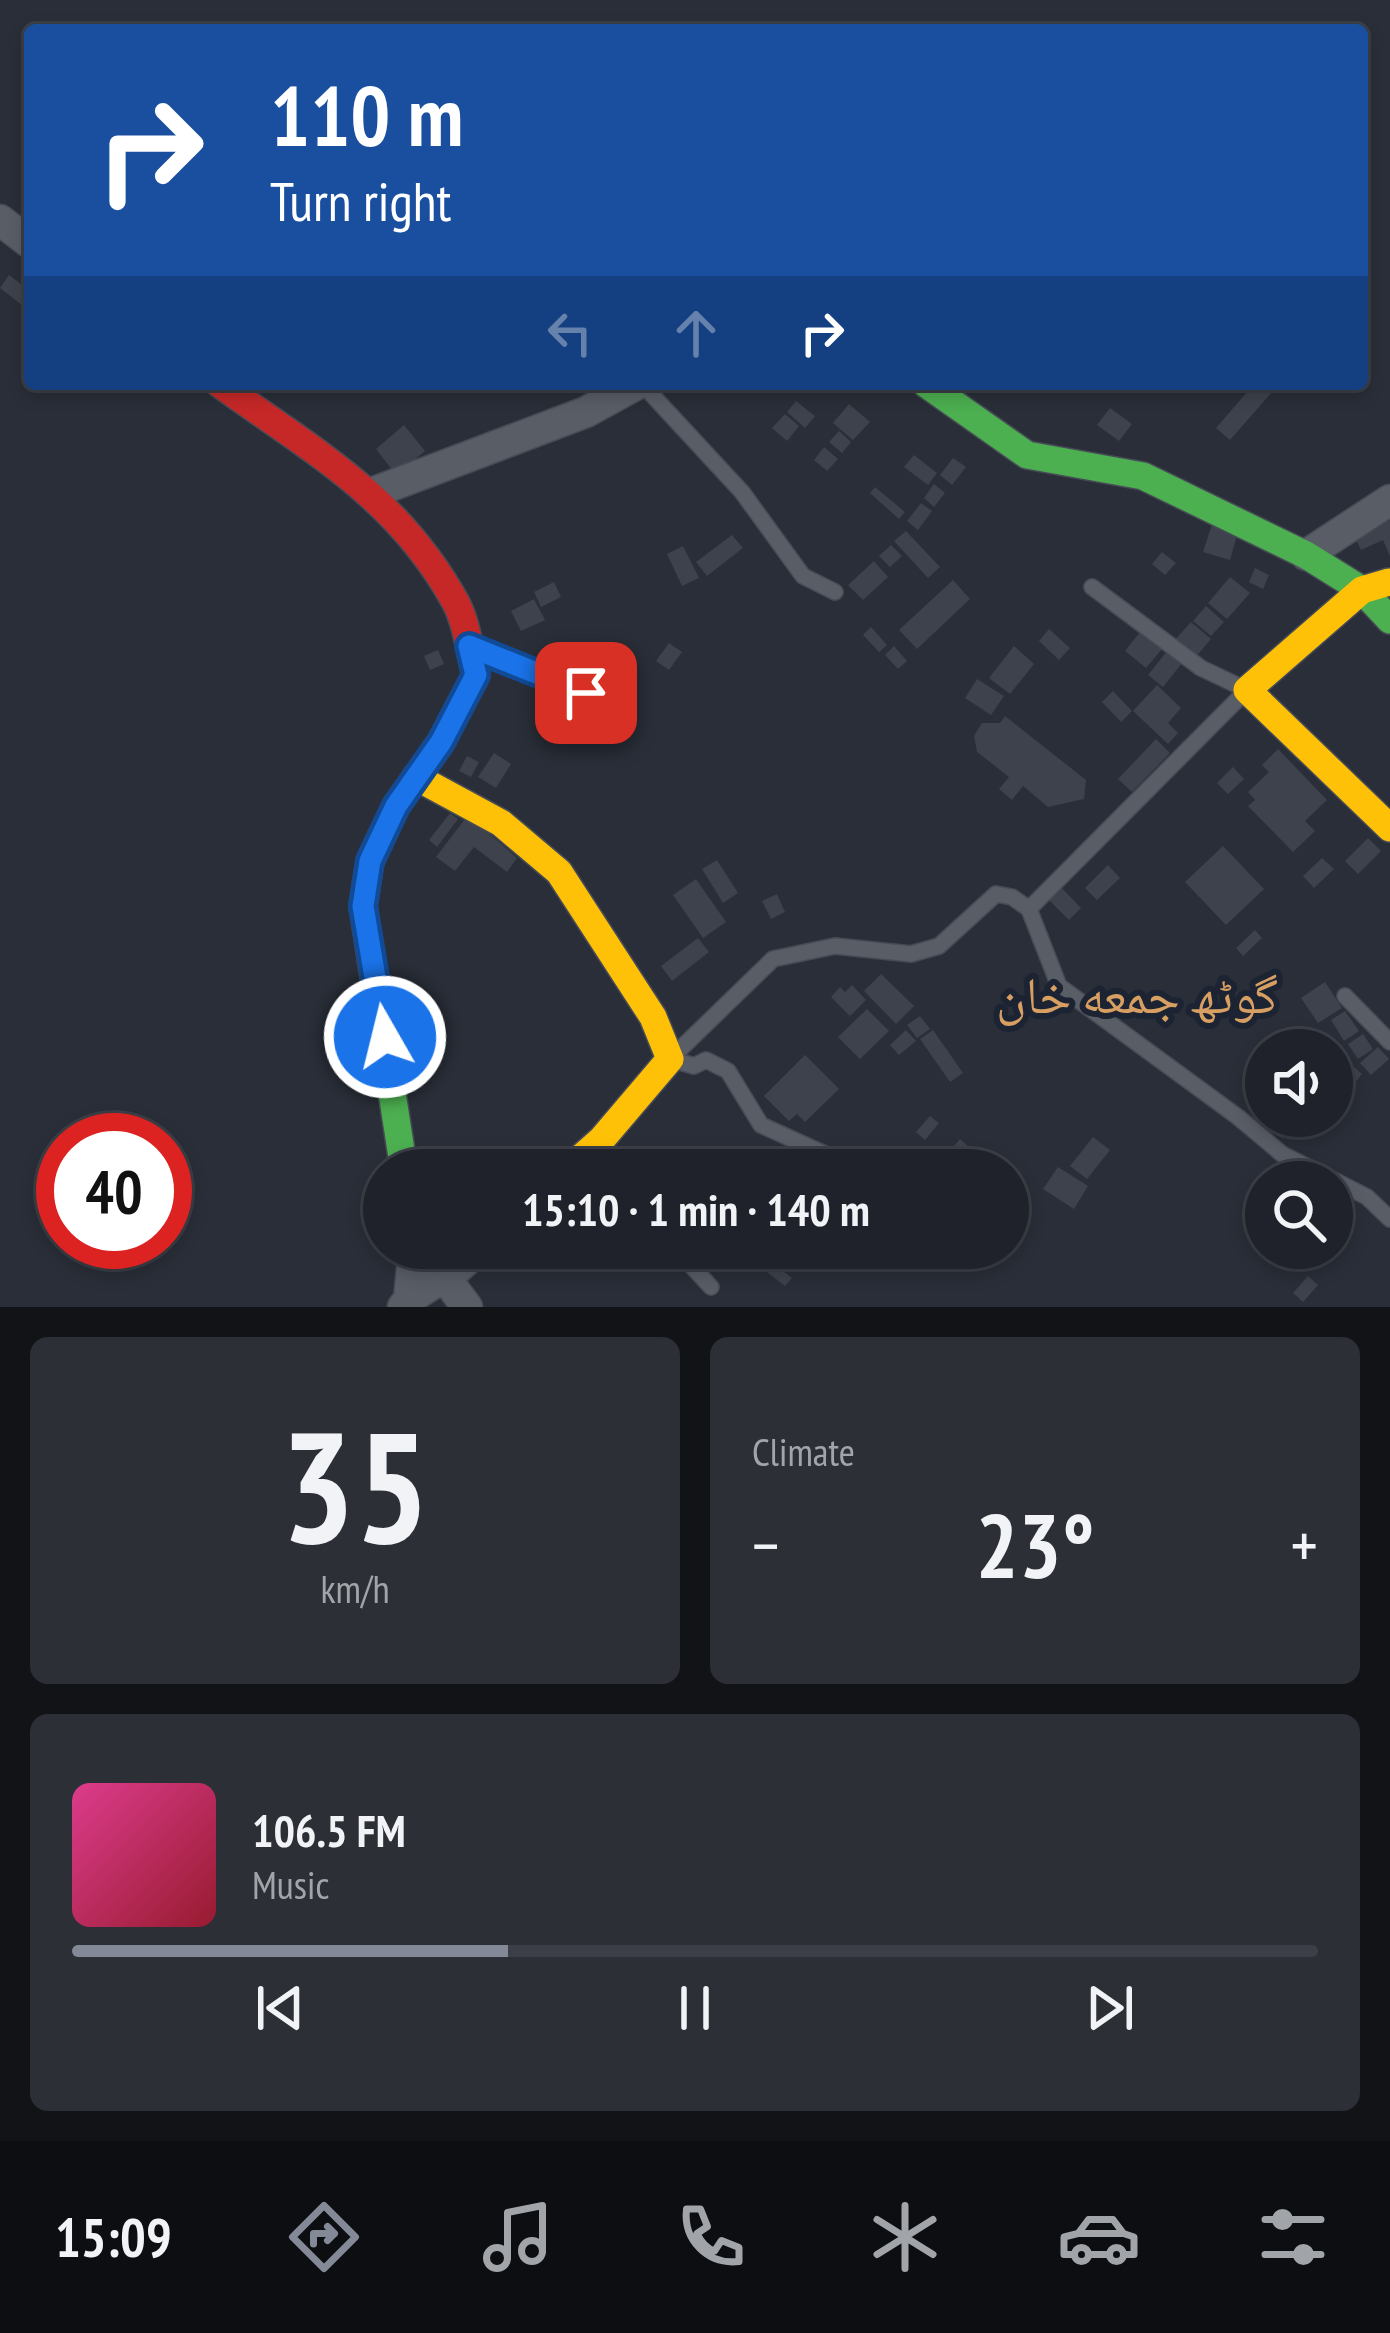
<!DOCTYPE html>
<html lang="en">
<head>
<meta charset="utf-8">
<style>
	:root { --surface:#1f222a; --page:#2c2f36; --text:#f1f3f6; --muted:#a1a4a8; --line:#3c3f47; --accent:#838996 }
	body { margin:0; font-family:"PT Sans Narrow","Noto Naskh Arabic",sans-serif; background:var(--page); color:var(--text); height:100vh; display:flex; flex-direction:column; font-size:45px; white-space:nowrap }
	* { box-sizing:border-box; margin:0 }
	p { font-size:39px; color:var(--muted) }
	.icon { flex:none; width:66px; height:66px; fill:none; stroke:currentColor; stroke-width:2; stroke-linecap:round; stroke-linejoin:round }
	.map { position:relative; height:1307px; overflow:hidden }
	.side { display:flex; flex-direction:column; gap:30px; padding:30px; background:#111317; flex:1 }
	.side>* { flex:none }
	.hud { position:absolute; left:24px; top:24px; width:1344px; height:366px; border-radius:12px; box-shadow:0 6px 18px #0003,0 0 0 3px var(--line); background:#1a4fa0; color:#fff; overflow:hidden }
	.tools { position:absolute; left:1245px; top:1029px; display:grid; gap:24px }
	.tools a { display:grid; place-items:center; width:108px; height:108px; border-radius:50%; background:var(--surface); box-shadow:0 6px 18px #0003,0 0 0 3px var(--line); font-size:60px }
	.speed { position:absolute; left:36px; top:1113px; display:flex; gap:24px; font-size:60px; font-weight:700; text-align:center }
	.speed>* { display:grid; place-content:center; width:156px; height:156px; border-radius:50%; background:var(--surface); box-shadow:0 6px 18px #0003,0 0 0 3px var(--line); line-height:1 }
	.speed .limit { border:18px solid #d22; background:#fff; color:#111 }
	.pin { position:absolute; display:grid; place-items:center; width:102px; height:102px; color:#fff; margin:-51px; border-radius:24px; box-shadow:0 6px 18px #0006 }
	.me { position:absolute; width:132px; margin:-66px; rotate:352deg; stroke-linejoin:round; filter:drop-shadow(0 0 9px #0008) }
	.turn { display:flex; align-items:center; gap:42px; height:252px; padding:0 48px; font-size:54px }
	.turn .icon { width:156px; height:156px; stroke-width:2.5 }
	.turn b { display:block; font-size:84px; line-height:102px }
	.lanes { display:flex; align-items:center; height:114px; padding:0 48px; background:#0003; justify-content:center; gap:60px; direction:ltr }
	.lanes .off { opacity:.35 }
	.big { font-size:90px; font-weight:600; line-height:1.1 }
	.side .widget { flex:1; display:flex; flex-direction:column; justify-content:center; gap:18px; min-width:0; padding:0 42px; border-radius:18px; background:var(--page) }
	.side .dial { align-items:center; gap:0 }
	.dial b { font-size:156px; line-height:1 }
	.song { display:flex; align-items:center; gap:36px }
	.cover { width:144px; height:144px; border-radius:18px; background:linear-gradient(135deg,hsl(330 70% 55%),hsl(350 70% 35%)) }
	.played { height:12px; border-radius:6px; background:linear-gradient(90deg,var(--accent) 35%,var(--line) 35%) }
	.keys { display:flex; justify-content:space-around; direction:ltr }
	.heat { display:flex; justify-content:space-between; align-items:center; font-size:66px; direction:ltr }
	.side .tiles { flex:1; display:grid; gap:30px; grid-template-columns:1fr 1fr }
	.widget:last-child { grid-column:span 2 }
	.trip { position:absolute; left:363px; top:1149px; width:666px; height:120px; border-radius:60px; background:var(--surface); box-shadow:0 6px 18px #0003,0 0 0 3px var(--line); font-weight:600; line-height:120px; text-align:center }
	.tabs { display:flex; height:192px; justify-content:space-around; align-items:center; background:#0c0e11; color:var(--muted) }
	.tabs .icon { width:84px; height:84px }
	.tabs .active { color:var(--accent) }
	.tabs b { font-size:54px; color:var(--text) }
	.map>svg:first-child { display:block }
	.building { fill:#3e424c }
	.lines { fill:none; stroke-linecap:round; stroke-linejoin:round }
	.lane-casing { stroke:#474b55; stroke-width:18 }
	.street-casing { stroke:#474b55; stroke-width:33 }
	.fast-casing { stroke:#474b55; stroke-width:30 }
	.slow-casing { stroke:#474b55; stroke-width:30 }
	.jam-casing { stroke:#474b55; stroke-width:30 }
	.lane { stroke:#595d66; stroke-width:15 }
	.street { stroke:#595d66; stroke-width:30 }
	.fast { stroke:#4caf50; stroke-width:27 }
	.slow { stroke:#ffc107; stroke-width:27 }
	.jam { stroke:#c62828; stroke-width:27 }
	.route-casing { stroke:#114b97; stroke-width:30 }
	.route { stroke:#1a73e8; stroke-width:21 }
	.labels { text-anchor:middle; stroke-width:12; stroke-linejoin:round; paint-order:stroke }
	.quarter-label { font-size:51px; fill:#d79f61; stroke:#1c2433 }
</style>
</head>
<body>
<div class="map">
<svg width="1390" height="1307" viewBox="0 0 1390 1307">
	<rect width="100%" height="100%" fill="#292e38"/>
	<!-- building -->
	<path class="building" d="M9,275L30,291V311L0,288Z
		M1254,384H1279L1230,440L1216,428Z
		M796,401L815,416L805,428L787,412Z
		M849,404L870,422L853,440L833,423Z
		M1110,408L1132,424L1119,441L1097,425Z
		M785,414L799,426L787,441L772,428Z
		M404,425L425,451L396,475L376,449Z
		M839,431L851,442L842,453L829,442Z
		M824,447L838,459L827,471L814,460Z
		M914,455L937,473L928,485L904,467Z
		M953,458L966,467L952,485L940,475Z
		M934,484L945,493L934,507L924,498Z
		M875,487L905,512L899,519L870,493Z
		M921,503L932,511L918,530L907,521Z
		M1390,520V556L1383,540L1361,550L1354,536Z
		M1212,524L1238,532L1230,560L1203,552Z
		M906,531L940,567L928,578L894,541Z
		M732,535L743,548L707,576L696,562Z
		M891,545L902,556L890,567L879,556Z
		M683,546L699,578L682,586L667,554Z
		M1162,552L1176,563L1165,575L1152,564Z
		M874,561L888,577L863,600L848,585Z
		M1255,568L1269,575L1263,589L1249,582Z
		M1230,577L1250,593L1227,619L1208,603Z
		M953,580L970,599L917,649L899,630Z
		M554,582L561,597L541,607L534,592Z
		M534,599L545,620L521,631L511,611Z
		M1206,606L1224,622L1211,636L1193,621Z
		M1191,622L1211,639L1194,659L1173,642Z
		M871,627L887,645L879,652L863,635Z
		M1049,629L1070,648L1059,660L1039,641Z
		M1141,631L1162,649L1146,668L1125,651Z
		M669,643L682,652L669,670L656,661Z
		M894,646L907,661L898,669L885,655Z
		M1014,646L1034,664L1010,694L989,678Z
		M438,650L444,664L430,670L424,656Z
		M1168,650L1183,662L1163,687L1148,675Z
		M977,679L1004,696L991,715L965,698Z
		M1157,685L1181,708L1168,723L1178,733L1168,744L1133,711Z
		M1113,691L1132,711L1121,722L1102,702Z
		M1005,716L1086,780L1084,799L1048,807L1023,786L1012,800L999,789L1009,777L977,752L974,736L982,723H1000Z
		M1156,739L1170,753L1132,792L1118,779Z
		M1278,749L1327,800L1305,821L1315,831L1293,852L1248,806L1255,800L1248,792L1269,772L1262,765Z
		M494,753L511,764L496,788L478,777Z
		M467,756L479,762L471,777L459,771Z
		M1233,767L1244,779L1228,794L1217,783Z
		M450,813L458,819L437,847L429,840Z
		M468,815L517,858L507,872L474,847L455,871L436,857Z
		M1368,838L1381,851L1358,874L1345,861Z
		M1223,846L1264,889L1226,925L1185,882Z
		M1322,858L1334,869L1314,888L1303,876Z
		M717,860L738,893L723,903L702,869Z
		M1108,865L1120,878L1097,900L1085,888Z
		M696,879L726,922L703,938L673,895Z
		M1059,885L1081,908L1069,920L1046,897Z
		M777,894L785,912L771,919L762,901Z
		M1255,930L1262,938L1243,956L1236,948Z
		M698,938L709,952L672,981L661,966Z
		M881,974L914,1006L896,1024L864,991Z
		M1325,982L1342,1008L1318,1023L1301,998Z
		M852,985L866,1000L850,1016L831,997L840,987L845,992Z
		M867,1009L889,1031L860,1059L838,1037Z
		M1345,1011L1359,1031L1344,1041L1331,1020Z
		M920,1016L930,1029L917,1038L907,1025Z
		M906,1030L916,1041L899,1055L890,1045Z
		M933,1030L963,1073L950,1082L920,1039Z
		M1363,1034L1373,1049L1358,1059L1348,1044Z
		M1378,1047L1389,1059L1371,1075L1360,1063Z
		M805,1055L839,1089L805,1122L797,1114L789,1121L764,1096Z
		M1342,1057L1362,1074L1349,1090L1332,1076Z
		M930,1116L939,1123L925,1140L916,1132Z
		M1093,1137L1110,1150L1087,1179L1070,1166Z
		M960,1139L970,1148L953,1167L944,1158Z
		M1058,1167L1088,1186L1074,1209L1043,1189Z
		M816,1248H844L825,1271L808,1257Z
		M774,1264L792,1278L785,1286L767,1272Z
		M1308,1276L1318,1285L1303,1302L1293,1293Z"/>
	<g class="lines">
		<!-- lane casing -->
		<g class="lane-casing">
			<path id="lane" d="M642,384L742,492L803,576L835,592
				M477,649L626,708
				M1029,909L1247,690L1201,668L1092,587
				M1345,996L1390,1042
				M603,1141L619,1170
				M860,1170L761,1125L728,1071L706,1060L694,1066L670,1059L773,959L835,946L911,954L939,946L996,894L1012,897L1029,909L1059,986L1238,1117L1282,1154L1367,1197L1390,1219
				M675,1248L711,1287"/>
		</g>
		<!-- street casing -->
		<g class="street-casing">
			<path id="street" d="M0,220L30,243
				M372,493L586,412L637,384
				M1306,555L1390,500
				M444,1276L467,1307
				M409,1299L459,1267L480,1248
				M403,1307L409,1299L414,1248"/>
		</g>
		<!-- fast casing -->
		<g class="fast-casing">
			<path id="fast" d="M926,384L1027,455L1143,476L1306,555L1362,590L1390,620
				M379,842L370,861L363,906L404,1170"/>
		</g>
		<!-- slow casing -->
		<g class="slow-casing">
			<path id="slow" d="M1389,582L1362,590L1247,690L1390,828
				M416,777L501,823L559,872L653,1017L670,1059L602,1139L567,1170"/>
		</g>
		<!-- jam casing -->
		<g class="jam-casing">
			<path id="jam" d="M220,384C314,452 398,497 456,603C467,624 470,652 476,675L441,742L396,806L379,842"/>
		</g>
		<!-- lane -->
		<use href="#lane" class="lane"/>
		<!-- street -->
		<use href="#street" class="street"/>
		<!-- fast -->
		<use href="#fast" class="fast"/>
		<!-- slow -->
		<use href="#slow" class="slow"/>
		<!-- jam -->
		<use href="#jam" class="jam"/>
	</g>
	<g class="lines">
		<!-- route casing -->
		<g class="route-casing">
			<path id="route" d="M385,1037L363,906L370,861L396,806L441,742L476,675L469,646L586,693"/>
		</g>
		<!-- route -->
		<use href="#route" class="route"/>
	</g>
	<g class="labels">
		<!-- quarter labels -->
		<g class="quarter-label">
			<text x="1137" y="1013">گوٹھ جمعه خان</text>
		</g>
	</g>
</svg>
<div class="tools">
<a><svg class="icon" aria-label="sound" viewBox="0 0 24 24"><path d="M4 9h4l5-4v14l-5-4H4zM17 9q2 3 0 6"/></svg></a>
<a><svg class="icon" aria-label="search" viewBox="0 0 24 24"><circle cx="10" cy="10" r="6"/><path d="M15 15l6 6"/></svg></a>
</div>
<div class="speed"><div class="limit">40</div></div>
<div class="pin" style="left:586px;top:693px;background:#d93025"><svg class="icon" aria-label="arrive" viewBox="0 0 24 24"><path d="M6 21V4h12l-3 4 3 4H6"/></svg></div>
<svg class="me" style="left:385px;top:1037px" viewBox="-20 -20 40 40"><circle r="17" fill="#1a73e8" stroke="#fff" stroke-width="3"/><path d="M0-11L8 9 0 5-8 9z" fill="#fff"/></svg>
<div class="trip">15:10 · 1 min · 140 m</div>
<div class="hud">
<div class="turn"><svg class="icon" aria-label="right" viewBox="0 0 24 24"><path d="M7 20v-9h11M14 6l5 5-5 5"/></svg><div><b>110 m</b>Turn right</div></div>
<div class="lanes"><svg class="icon off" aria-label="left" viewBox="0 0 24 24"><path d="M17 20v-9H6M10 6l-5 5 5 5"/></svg><svg class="icon off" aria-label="ahead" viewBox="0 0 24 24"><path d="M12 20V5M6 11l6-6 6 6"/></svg><svg class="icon" aria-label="right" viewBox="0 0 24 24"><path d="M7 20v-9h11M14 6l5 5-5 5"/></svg></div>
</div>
</div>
<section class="side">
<div class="tiles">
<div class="widget dial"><b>35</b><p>km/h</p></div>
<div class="widget"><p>Climate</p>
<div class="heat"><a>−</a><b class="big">23°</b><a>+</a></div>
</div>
<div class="widget">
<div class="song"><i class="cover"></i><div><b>106.5 FM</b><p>Music</p></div></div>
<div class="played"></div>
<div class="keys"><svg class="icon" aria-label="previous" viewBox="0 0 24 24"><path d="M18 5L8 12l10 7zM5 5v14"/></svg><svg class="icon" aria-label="pause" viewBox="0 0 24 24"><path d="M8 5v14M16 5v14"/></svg><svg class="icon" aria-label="next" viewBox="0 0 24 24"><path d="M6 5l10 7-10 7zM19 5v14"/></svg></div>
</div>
</div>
</section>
<nav class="tabs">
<b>15:09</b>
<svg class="icon active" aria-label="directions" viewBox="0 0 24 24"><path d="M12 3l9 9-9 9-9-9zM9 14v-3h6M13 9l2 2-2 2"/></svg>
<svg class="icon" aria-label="music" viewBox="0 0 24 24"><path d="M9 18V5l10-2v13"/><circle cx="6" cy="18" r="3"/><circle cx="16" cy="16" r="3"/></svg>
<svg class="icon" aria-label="phone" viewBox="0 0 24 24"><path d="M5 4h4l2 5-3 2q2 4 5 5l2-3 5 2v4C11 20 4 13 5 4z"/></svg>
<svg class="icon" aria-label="climate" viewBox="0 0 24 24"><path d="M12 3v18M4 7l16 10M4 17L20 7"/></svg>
<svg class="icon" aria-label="car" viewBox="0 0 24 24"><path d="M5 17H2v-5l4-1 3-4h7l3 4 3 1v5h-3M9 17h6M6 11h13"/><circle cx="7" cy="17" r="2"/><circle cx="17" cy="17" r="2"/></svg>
<svg class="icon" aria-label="filters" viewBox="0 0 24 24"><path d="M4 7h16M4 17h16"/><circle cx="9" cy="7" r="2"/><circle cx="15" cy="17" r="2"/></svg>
</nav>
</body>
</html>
